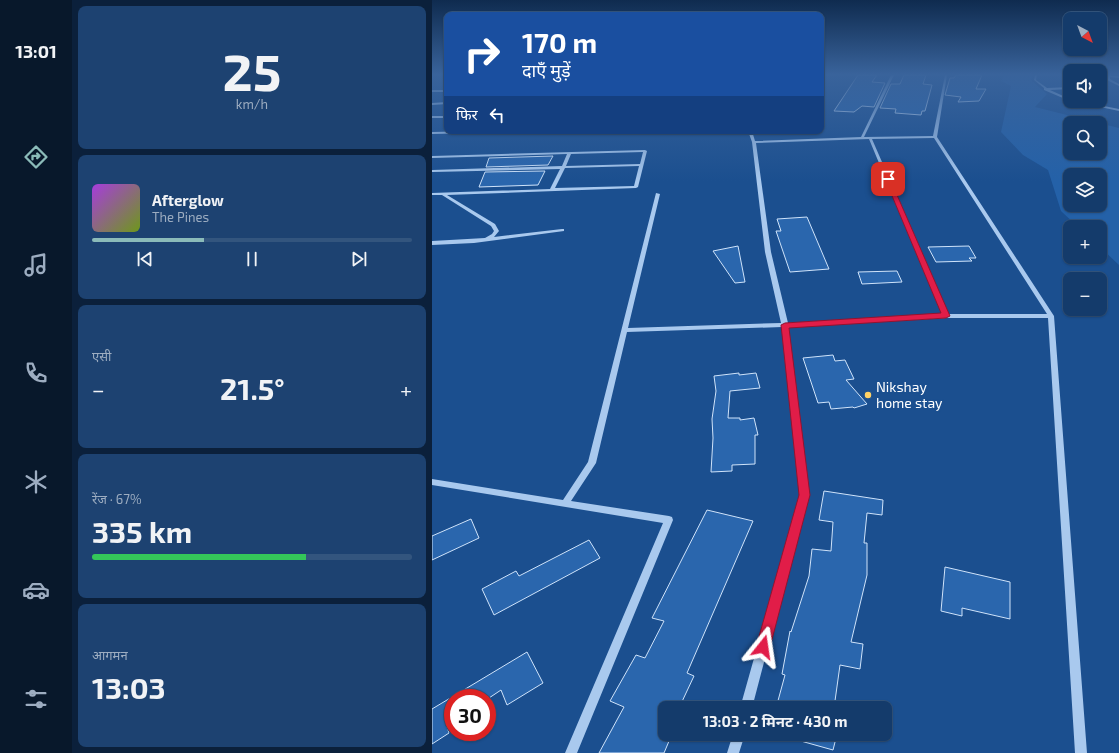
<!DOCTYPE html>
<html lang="hi">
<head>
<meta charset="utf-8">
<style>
	:root { --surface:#143b6b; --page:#1d4271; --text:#f1f3f6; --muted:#9dadc1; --line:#33557e; --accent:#8bbbb9 }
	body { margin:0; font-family:"Exo 2","Noto Sans Devanagari",sans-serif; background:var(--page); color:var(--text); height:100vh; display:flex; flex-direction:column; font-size:15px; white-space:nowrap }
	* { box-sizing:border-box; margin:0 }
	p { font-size:13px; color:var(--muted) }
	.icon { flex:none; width:22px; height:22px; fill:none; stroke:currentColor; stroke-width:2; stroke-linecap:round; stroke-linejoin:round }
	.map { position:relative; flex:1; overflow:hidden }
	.sheet { display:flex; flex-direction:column; gap:6px; padding:6px; background:#0b203b; width:360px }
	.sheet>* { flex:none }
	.banner { position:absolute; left:12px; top:12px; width:380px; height:122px; border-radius:8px; box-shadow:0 1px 3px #0004,0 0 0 1px var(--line); background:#1a4fa0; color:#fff; overflow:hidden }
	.needle { width:26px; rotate:139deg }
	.controls { position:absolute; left:631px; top:12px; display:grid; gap:8px }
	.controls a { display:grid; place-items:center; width:44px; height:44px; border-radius:8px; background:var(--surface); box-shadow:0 1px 3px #0004,0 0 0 1px var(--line); font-size:20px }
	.speed { position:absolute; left:12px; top:689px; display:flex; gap:8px; font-size:20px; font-weight:700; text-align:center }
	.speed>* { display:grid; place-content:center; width:52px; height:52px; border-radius:50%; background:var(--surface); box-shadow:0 1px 3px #0004,0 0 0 1px var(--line); line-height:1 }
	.speed .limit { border:6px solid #d22; background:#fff; color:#111 }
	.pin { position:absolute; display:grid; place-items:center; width:34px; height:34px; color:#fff; margin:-17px; border-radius:8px; box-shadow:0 2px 6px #0006 }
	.me { position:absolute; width:44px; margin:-22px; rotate:15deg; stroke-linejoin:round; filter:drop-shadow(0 0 3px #0008) }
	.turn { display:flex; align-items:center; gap:14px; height:84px; padding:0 12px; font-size:18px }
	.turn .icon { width:52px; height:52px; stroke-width:2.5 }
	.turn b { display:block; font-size:28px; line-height:34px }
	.then { display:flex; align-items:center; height:38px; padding:0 12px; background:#0003; gap:8px; font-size:15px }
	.big { font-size:30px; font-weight:700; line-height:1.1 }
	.sheet .tile { flex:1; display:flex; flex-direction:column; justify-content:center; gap:6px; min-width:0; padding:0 14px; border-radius:8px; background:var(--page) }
	.sheet .dial { align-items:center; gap:0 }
	.dial b { font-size:52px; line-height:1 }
	.song { display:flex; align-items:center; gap:12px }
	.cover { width:48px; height:48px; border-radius:6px; background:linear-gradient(135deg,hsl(280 70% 55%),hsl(80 70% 35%)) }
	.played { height:4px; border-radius:2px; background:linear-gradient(90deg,var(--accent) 35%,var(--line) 35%) }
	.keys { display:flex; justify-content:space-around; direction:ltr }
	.heat { display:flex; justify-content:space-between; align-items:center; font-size:22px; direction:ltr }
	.charge { height:6px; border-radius:3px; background:linear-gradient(90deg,#34c759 67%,var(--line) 0) }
	.trip { position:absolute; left:226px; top:701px; width:234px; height:40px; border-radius:8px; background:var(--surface); box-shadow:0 1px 3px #0004,0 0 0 1px var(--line); font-weight:700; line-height:40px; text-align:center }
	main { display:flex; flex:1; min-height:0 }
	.menu { display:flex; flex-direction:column; width:72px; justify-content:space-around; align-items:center; background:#08182b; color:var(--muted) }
	.menu .icon { width:28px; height:28px }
	.menu .on { color:var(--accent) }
	.menu b { font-size:18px; color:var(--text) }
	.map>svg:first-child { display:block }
	.green { fill:#2461a8; fill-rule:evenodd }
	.building { fill:#2a66ad; stroke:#cfe3fa }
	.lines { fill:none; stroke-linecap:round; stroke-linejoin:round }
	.minor { fill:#a9c9ee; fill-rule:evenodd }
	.route { fill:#e11d48; stroke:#92132f }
	.poi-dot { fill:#ffd166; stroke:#1b4f8f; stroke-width:1.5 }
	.labels { text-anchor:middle; stroke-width:4; stroke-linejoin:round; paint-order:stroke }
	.poi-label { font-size:14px; fill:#fff; stroke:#1b4f8f; text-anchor:start }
</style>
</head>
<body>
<main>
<nav class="menu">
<b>13:01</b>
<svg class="icon on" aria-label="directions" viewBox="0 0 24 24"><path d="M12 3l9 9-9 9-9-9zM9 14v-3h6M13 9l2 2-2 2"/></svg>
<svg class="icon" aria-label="music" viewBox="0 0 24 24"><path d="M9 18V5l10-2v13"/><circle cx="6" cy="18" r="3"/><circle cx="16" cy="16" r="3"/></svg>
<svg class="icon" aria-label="phone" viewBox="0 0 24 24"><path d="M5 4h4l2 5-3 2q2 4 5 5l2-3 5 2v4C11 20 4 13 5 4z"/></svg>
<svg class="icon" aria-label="climate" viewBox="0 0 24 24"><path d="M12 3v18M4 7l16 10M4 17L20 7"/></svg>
<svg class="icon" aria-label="car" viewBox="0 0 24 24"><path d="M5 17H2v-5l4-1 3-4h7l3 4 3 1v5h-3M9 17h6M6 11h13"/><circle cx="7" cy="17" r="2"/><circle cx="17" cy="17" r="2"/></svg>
<svg class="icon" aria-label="filters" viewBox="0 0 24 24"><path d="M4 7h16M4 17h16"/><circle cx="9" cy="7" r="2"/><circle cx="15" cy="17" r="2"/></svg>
</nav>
<section class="sheet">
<div class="tile dial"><b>25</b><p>km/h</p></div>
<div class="tile">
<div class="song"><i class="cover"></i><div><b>Afterglow</b><p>The Pines</p></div></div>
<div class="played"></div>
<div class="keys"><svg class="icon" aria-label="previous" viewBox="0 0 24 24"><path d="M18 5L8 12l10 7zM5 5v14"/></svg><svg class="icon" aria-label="pause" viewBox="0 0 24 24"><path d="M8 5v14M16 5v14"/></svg><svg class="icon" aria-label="next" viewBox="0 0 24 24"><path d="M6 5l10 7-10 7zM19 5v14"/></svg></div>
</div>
<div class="tile"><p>एसी</p>
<div class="heat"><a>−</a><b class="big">21.5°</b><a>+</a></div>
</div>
<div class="tile"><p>रेंज · 67%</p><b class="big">335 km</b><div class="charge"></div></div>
<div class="tile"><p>आगमन</p><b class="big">13:03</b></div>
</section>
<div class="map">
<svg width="687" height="753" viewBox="0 0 687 753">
	<rect width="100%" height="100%" fill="#1b4f8f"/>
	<!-- green -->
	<path class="green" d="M572,75H602L599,80L615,94L603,107L687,128V265L668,247V227H646L629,211L616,170L591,155L569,132L579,86L569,81ZM638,123H668V153H638ZM638,175H668V205H638Z"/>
	<!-- building -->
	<path class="building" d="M426,75H445L440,82L453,83L442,107L430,106L422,112L402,111Z
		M472,75H494L491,84L500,85L493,111H490L489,115L463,113L464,109L448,108L459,84H468Z
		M524,75H550L544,89H554L547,101L526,102L529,97L513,95L518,78H522Z
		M121,156L116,165L54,167L57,158Z
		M113,171L106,185L47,187L53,172Z
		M375,217L397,269L358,272L344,231H349L345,219Z
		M306,246L313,282L303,283L281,251Z
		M537,246L544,258H537L540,261L504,262L496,247Z
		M465,271L470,282L430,284L426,272Z
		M401,355L403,361L413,360L422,379L414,380L435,404L422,408L421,407L399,409L397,402L386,403L371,358Z
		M307,373V375L324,373L328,388L298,391L296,418H308V420L322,418L326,435H323V464L300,465V471L279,472L281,438L280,419L284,391L282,376Z
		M392,491L451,500L450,515L435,513L432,543H435V575L419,642L431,644L428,669L408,665L402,708H344L353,675L350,674L358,631L359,632L377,576L380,549L399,551L401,522L387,520Z
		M275,510L321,521L255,673L262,676L247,708H233V734H240L232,753H167L192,707L178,701L204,655L213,658L232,621L220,618Z
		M39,519L47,538L0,560V536Z
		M157,540L168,558L62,615L50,589L84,571L87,576Z
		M513,567L578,582V619L530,608V616L509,611Z
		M95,652L111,683L75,705L69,690L57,698H21V720L14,724L17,733L0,744V709Z
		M359,734H405L401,750L358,738Z"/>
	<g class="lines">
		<!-- minor -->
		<path class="minor" d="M459,75H462L432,137L501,136L513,75H515L505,137L622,316L655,753H643L616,318H514L356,327L376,495L320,708H308L368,495L350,327L195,332L164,463L139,501L237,516L240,517L241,520L145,753H133L231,523L0,485V479L131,500L156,462L224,193L228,194L196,328L349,323L333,252L320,142L316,131H320L323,141L429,137ZM502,138L615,314H516L440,139ZM437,139L510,314L356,323L339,252L324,143Z
			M603,75H605L604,80L615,88L638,87V89L618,90L638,99V101L612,90V88L602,80Z
			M671,75L687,76V78L678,77V79L687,84V86L675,80V76Z
			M668,87L672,89H668Z
			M0,90H15V92H0Z
			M640,101H647L687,109V111Z
			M15,102V104L0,105V103Z
			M0,116H15V118H0Z
			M43,131H97L95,132L0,134V132Z
			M213,150L215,151L206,187L204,188L15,195L63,224L67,231L62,237L130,229H132V231L42,243L0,245V241L53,238L60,234L62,231L59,226L10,195H0V193L118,189L128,169L0,172V170L130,166L135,154L0,158V156ZM211,152L208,164L134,166L139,154ZM207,166L202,186L123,188L133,168Z
			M301,734H313L307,753H295Z"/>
	</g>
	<!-- sky -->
	<linearGradient id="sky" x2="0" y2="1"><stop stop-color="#0f2b4f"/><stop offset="0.41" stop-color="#39639b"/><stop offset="1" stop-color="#39639b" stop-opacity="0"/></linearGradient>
	<rect width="687" height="181" fill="url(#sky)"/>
	<!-- route -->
	<path class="route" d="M456,177L458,179L518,316L514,318L357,328L378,495L338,647L336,652L331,654L326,652L324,647L367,495L349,325L353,323L509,313L453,179Z"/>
	<!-- markers -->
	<circle class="poi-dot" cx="436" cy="395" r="4"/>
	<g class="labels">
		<!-- poi labels -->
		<g class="poi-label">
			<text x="444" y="392">Nikshay<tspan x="444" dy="16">home stay</tspan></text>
		</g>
	</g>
</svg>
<div class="controls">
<a><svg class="needle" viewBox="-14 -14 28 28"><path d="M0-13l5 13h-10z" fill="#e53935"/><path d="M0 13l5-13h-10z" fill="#9dadc1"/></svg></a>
<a><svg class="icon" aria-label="sound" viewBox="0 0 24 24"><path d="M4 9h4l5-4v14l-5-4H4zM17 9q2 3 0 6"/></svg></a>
<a><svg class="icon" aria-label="search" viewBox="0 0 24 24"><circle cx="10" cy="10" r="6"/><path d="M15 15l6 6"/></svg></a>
<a><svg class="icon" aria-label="layers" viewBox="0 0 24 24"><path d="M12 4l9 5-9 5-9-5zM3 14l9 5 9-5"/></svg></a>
<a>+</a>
<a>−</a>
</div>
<div class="speed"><div class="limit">30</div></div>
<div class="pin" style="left:456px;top:179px;background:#d93025"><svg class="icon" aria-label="arrive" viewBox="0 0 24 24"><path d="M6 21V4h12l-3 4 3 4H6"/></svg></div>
<svg class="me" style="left:331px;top:647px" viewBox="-20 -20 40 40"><path d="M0-17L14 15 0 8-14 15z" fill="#e11d48" stroke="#fff" stroke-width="4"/></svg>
<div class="trip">13:03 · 2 मिनट · 430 m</div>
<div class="banner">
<div class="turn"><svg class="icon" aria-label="right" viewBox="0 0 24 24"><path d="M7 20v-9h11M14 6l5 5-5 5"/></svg><div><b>170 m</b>दाएँ मुड़ें</div></div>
<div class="then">फिर<svg class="icon" aria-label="left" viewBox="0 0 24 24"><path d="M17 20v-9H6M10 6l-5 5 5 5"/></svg></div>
</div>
</div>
</main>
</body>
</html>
